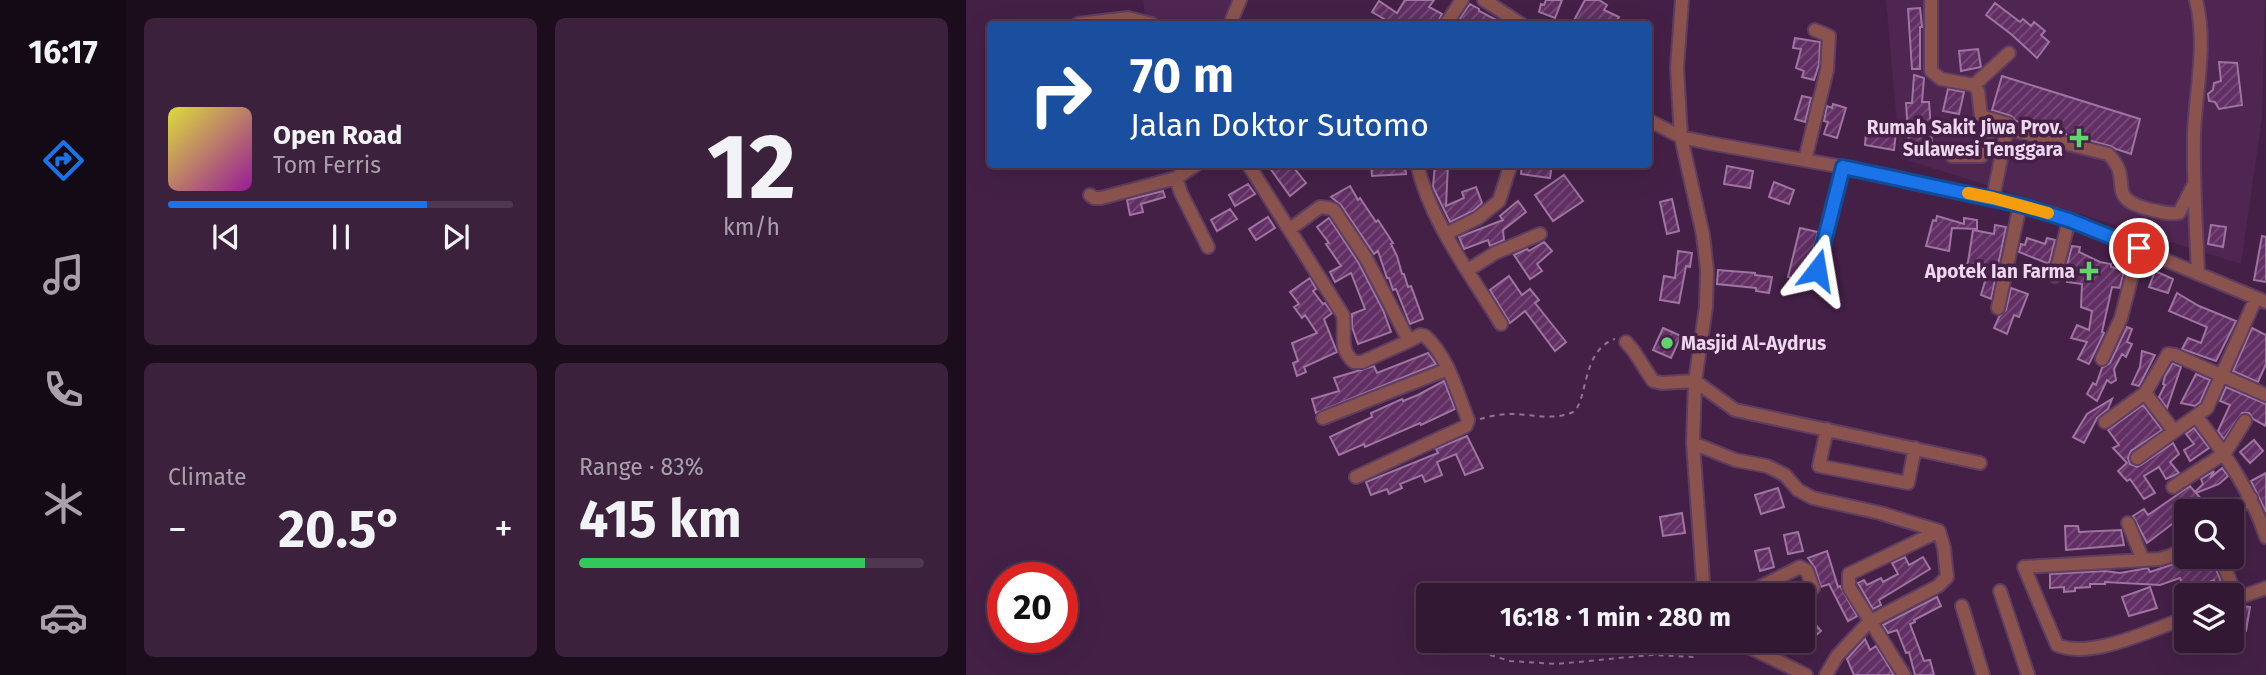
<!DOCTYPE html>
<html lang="en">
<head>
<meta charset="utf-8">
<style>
	:root { --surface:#331834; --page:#3b213c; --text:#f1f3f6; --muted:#a9a0ac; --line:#4e374f; --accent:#1a73e8 }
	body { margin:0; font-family:"Fira Sans",sans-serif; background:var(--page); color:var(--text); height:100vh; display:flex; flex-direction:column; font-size:26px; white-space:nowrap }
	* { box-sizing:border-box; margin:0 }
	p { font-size:23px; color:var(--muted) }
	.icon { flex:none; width:38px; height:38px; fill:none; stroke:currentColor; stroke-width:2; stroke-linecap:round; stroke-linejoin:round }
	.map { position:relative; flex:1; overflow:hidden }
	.drawer { display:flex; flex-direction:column; gap:18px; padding:18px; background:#1c0d1d; width:840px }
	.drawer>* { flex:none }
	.hud { position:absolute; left:21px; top:21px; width:665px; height:147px; border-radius:7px; box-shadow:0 7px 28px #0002,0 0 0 2px var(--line); background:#1a4fa0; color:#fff; overflow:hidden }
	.buttons { position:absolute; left:1208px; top:499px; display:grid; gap:14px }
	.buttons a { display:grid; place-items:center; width:70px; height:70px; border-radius:7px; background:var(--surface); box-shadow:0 7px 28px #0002,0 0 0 2px var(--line); font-size:35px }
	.speed { position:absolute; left:21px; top:562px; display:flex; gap:14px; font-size:35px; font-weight:700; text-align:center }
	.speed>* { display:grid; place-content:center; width:91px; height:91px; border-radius:50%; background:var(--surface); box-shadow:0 7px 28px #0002,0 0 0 2px var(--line); line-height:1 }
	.speed .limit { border:10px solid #d22; background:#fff; color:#111 }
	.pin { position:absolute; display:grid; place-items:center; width:60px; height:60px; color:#fff; margin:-30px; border:4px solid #fff; border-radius:50%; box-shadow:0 2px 7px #0007 }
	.me { position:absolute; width:77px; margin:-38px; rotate:14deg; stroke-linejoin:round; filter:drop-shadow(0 0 5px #0008) }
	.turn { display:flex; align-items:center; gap:24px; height:147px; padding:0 28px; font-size:32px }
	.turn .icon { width:91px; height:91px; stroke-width:2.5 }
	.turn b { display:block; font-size:49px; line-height:60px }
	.big { font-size:52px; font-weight:700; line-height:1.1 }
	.drawer .widget { flex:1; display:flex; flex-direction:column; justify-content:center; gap:10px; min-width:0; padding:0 24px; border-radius:10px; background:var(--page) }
	.drawer .dial { align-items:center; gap:0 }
	.dial b { font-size:91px; line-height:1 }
	.song { display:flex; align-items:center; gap:21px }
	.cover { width:84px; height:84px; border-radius:10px; background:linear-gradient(135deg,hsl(60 70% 55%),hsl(300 70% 35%)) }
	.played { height:7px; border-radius:4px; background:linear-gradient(90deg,var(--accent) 75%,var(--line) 75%) }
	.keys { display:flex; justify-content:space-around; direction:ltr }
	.heat { display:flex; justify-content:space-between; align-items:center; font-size:38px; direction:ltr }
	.charge { height:10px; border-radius:5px; background:linear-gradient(90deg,#34c759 83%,var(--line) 0) }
	.drawer .tiles { flex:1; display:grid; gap:18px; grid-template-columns:repeat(2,1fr) }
	.trip { position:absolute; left:450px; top:583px; width:399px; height:70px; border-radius:7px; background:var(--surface); box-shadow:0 7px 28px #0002,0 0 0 2px var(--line); font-weight:700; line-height:70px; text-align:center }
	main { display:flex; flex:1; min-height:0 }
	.dock { display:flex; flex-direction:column; width:126px; justify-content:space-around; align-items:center; background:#140a15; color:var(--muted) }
	.dock .icon { width:49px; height:49px }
	.dock .on { color:var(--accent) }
	.dock b { font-size:32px; color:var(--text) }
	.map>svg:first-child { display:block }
	.built { fill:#4f2551 }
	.building { fill:url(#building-hatch); stroke:#9e74a0; stroke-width:2 }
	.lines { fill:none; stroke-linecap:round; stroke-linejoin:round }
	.minor-casing { stroke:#5f3d61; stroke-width:16 }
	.path { stroke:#917393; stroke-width:2; stroke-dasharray:5 5; stroke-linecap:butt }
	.minor { stroke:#8a534e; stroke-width:12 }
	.route-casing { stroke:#114b97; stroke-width:18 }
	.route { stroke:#1a73e8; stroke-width:12 }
	.slow { stroke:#f59e0b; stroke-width:12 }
	.poi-dot { fill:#60d56b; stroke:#442046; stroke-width:2.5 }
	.labels { text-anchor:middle; stroke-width:7; stroke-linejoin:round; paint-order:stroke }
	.poi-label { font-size:19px; font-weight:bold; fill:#eed7ef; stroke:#442046; text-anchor:end }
</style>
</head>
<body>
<main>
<nav class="dock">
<b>16:17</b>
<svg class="icon on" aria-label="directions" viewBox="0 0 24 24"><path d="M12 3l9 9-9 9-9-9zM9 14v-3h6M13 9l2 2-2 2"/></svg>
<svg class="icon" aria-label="music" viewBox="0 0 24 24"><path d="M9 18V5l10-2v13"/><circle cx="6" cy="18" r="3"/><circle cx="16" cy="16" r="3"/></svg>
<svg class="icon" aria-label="phone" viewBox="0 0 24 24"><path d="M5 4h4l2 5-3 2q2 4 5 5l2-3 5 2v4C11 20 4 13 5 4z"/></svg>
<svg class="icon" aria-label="climate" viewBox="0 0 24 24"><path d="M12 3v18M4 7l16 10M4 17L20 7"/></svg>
<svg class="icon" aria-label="car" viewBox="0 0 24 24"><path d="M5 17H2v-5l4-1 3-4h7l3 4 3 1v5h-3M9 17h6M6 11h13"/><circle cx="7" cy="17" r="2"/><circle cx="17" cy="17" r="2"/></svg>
</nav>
<section class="drawer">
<div class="tiles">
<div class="widget">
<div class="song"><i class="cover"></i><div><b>Open Road</b><p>Tom Ferris</p></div></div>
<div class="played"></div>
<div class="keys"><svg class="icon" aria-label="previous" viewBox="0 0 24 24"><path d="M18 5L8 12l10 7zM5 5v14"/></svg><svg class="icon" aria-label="pause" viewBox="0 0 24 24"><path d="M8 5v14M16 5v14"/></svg><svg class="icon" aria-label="next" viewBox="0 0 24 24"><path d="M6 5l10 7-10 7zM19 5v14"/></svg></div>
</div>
<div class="widget dial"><b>12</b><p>km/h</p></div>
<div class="widget"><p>Climate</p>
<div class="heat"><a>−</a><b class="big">20.5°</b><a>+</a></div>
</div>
<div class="widget"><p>Range · 83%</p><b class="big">415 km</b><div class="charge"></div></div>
</div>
</section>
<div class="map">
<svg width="1300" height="675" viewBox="0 0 1300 675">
	<defs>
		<pattern id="building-hatch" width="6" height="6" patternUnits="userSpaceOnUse" patternTransform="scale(1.75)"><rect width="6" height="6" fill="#612f63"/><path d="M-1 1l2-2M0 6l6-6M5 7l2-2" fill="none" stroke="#784c7a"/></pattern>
	</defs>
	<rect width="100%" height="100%" fill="#442046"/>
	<!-- built -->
	<path class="built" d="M177,0H266L259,24H180Z
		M920,0H1299L1296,118L1275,264L934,158Z"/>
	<!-- building -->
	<path class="building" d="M439,0H468L463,7L476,14L471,24H427L406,12L413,1L431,13Z
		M580,0H596L589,18L573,12L575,4L578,5Z
		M619,0H633L641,5L638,10L653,17L649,24H606Z
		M1029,3L1054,22L1057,19L1065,26L1068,22L1079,31L1075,35L1083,42L1071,58L1045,34L1020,15Z
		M504,4L513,9V11L538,24H490Z
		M954,8L956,27H954V69H946L942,9Z
		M829,38L854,42L853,64L848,80L836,77L838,71L830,68L835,49L827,48Z
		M1012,49L1015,67L995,71L993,51Z
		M1253,62L1271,63L1276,105L1253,109L1249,102L1243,101L1242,94L1247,90L1248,83L1255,81Z
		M948,75L958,78L956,102H963L966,143L943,145L940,103H946Z
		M1036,76L1174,119L1165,154L1150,149L1144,146L1050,121L1045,116L1026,110Z
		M982,89L998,92L993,114L977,111Z
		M836,96L845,98L839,122L829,119Z
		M867,104L880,108L871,138L858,134L862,122L858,121L861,106L866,108Z
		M901,122L914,123L913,131L930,132L928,150L899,145Z
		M301,164H334L329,169L340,183L324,196Z
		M405,164H439L440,174L406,176Z
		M469,164H482L480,206L498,198L496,192L510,187L516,203L507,211L484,222L467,187Z
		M556,164H586L584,178L555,174Z
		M761,166L787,171L784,188L758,184Z
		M598,175L617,201L587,221L569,195Z
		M808,182L828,190L823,204L803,197Z
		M282,184L289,194L269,206L263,195Z
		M384,186L392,200L394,198L410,222L412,220L427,243L425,244L431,256L436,274H438L442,287L445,286L457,319L444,324L430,289L427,290L423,278H421L412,251L408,254L375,205L365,197Z
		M197,191L199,197L175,204L177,212L164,215L161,200Z
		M706,199L713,231L701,234L694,202Z
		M552,201L560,212L537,230L538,240L524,246L522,240L498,249L493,237L537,220L534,216Z
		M264,209L271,219L251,231L245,220Z
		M971,216L998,224V218L1011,220V229L986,228L983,251L960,246L967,220L970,221Z
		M302,217L309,228L290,240L283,229Z
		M363,218L392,262L417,310L425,332L392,344L386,327V314L399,309L385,273L369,282L364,272L375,266L360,244L363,243L351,227Z
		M1029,225L1040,227L1025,299L1015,295L1020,278L998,270L1002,262L1007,230L1028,234Z
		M1245,225L1260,227L1257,247L1242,244Z
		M834,228L852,232L843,268L842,282L822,277Z
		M1296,236L1300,237V282L1288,280Z
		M1061,238L1079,244L1081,238L1089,240L1083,264L1053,252L1055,244L1059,245Z
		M578,242L586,251L571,264L576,271L564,279L548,255L561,249L563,251Z
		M1106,246L1114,247L1113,252L1134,262L1145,264V267L1158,270L1154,288L1146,287L1136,332L1138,333L1123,364L1112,359L1121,342L1105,338L1111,325L1123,330L1126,311L1115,307L1116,284L1101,282L1103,265H1101Z
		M712,251L726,253L724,267L720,266L713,303L694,300L698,276L709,278Z
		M752,270L789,273V275L806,277L803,293L790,291V288L751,284Z
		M1189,271L1207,279L1202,293L1183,287Z
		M543,276L556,295L564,289L573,300L569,303L600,342L589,351L559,311L544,323L524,290Z
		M344,278L350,289L347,291L357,304L359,303L366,313L358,319L371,352L338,367L340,372L331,376L327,363L332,361L326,343L351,333L339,315L336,318L328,307L333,304L324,292Z
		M1045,288L1062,294L1053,317L1048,315L1041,334L1028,328L1033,317L1040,310Z
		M1211,293L1233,306L1270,321L1250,361L1216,349L1222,338L1235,343L1241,327L1203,311Z
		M1161,327L1166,329L1161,342L1166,344L1160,357L1156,354L1148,369L1150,380L1145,383L1141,380L1131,401L1121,394L1127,383L1130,385L1136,368L1144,363Z
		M697,328L715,336L705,358L687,350Z
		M1286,328L1300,335V364L1292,382L1267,371Z
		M1176,351L1189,355L1173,386L1166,384L1174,367Z
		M462,353L470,364L350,413L346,399L373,391L368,378L408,366L411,373Z
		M1207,363L1215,367L1201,408L1193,397L1199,385L1197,384L1199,376Z
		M1230,374L1244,380L1234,402L1229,406L1215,403Z
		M478,381L489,409L455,425L454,423L399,447L398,444L373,455L364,437L406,417L405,413L436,399L437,401L452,395Z
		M1260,387L1300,404V426L1287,419L1283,413H1276L1258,439L1252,431L1264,405L1254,401Z
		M1146,399L1142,409L1131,418L1118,443L1107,437L1121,414Z
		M1177,405L1196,430L1165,451L1162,458L1164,464L1171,467L1175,465L1207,443L1213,454L1204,462L1213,473L1211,474L1200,479L1193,467L1178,476L1189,493L1178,499L1164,479L1161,481L1152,471L1161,463L1147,448L1153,445L1142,430Z
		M1228,428L1243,448L1224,461L1218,450L1228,444L1220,434Z
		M501,436L517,468L499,475L490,454L471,462L476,475L459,482L456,475L434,484L436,488L423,494L421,489L405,495L400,482L472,453L470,449Z
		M1288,440L1297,451L1284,463L1274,452Z
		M1256,468L1262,476L1253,484L1230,493L1245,511H1220V533L1210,521L1181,543L1167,516L1178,509L1182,515L1224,486L1229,492L1237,484L1235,479L1248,471L1244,478Z
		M1300,473V512L1285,481Z
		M812,488L818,507L795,514L789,495Z
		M716,513L719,533L697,536L694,517Z
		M1099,526H1112L1113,532L1155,530L1158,545L1100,550Z
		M832,532L837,551L822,554L818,535Z
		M803,548L808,567L794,571L789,551Z
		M861,551L872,587L874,586L891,616L882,621L863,584L855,587L849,568L842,558Z
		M1222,556H1241L1246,569L1249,567L1255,581L1249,583L1248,580L1229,587L1231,591L1220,595L1214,578L1194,585L1139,582V584H1124V587L1109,588V591L1098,592V587L1084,588V574L1139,571L1154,573L1182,568L1184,572L1223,559Z
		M939,557L943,565L957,557L964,569L913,600L915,605L907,609L892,583L898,580L901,585L915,578L917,582L932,574L926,563Z
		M1184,587L1191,608L1163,616L1156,597Z
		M971,597L975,606L948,620L949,622L944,624L958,661L964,660L968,675H949L943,652L940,653L931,630L922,633L917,625Z
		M1276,606L1284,607L1280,631L1265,629V609Z
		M836,609L855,631L836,647Z
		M899,639L904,650L910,646L928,675H888L881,659Z"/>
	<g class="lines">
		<!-- minor casing -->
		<g class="minor-casing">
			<path id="minor" d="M518,0L555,24
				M716,0L711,68L715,137L737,235L741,270L740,307L729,381L727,443L738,595
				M965,0V71L975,79L1008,85L1012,91L1015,116L1042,124L1027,198
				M1230,0C1241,44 1230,89 1228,133C1227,180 1230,226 1232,273
				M112,24L162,18L186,24
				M264,24L274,0
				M480,24L496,0
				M1008,85L1043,53
				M682,120L715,137L743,143L877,167L1054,205L1103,220L1300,302
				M1042,129L1142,154C1170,181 1135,198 1186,210C1196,212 1204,215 1213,213L1227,186
				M986,156H1016L1019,151L1025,121
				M839,160L861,70L863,36L849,30
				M231,164L210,178L215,193L242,247
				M282,164L377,315C380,333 372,349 388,362H396L443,341L400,258L368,210L363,208L354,207L324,229
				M451,164C465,223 504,273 535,324
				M124,195L128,198H135L210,178
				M480,234L512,218L533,201L545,164
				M502,270L529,253L574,234
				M851,270L877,167
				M1089,276L1103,220
				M1032,308L1054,205
				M660,342L667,350L687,381L696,383L729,381L769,410L1014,463
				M1136,359L1155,318L1173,248
				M1179,393L1208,431
				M1230,416C1259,454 1285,491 1300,537
				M357,418L482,369
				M1139,422L1179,393L1202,354L1209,355L1300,395
				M861,429L853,466L942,483L949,448
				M727,443L769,460L801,466L819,475L832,490L847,498L914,513L973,531L883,574V587L938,675
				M1171,458L1241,408L1290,298
				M390,477L500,426L502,420C491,392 482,356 459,336L454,335L443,341
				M1207,487L1259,453L1279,421
				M1265,513L1285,498
				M1162,523L1177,560
				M1220,547L1204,556L1194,559L1058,567L1091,645C1125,660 1186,629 1220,618
				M1254,556L1271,598
				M1034,591L1062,675
				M778,595L834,567L841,571L847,588
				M1266,600L1300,588
				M996,606L1017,675
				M753,640L785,648L840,675
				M860,675L871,656L903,622L972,586L981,577L978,548L973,531"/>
		</g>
		<!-- path -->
		<path class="path" d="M514,419C524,416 535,414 546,414C565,414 589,421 607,412C622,403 615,350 649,339
			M524,655L544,661L591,664L685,655L727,657L744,647"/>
		<!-- minor -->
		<use href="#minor" class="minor"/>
	</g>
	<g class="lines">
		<!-- route casing -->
		<g class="route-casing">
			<path id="route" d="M851,270L877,167L1054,205L1103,220L1173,248"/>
		</g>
		<!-- route -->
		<use href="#route" class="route"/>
		<!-- slow -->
		<path class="slow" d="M1002,193L1027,198L1082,213"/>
	</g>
	<!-- markers -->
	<g class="poi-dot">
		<path d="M1109.5 127.5h7v7h7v7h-7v7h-7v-7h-7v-7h7z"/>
		<path d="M1119.5 260.5h7v7h7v7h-7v7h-7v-7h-7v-7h7z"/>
		<circle cx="701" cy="343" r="7"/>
	</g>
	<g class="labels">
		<!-- poi labels -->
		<g class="poi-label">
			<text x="1097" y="134">Rumah Sakit Jiwa Prov.<tspan x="1097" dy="22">Sulawesi Tenggara</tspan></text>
			<text x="1109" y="278">Apotek Ian Farma</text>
			<text x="715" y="350" text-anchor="start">Masjid Al-Aydrus</text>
		</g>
	</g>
</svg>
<div class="buttons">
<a><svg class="icon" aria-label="search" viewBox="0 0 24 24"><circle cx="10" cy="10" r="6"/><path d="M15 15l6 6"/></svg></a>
<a><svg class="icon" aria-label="layers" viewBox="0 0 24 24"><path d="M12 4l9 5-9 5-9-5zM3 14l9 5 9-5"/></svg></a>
</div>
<div class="speed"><div class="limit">20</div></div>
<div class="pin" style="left:1173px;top:248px;background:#d93025"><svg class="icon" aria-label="arrive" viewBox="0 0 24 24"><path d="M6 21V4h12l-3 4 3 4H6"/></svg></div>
<svg class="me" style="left:851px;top:270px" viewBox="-20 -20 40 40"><path d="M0-17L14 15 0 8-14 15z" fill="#1a73e8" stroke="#fff" stroke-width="4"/></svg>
<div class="trip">16:18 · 1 min · 280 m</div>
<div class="hud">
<div class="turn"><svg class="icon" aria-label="right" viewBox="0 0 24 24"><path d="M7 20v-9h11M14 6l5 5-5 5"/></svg><div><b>70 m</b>Jalan Doktor Sutomo</div></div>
</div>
</div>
</main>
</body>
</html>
